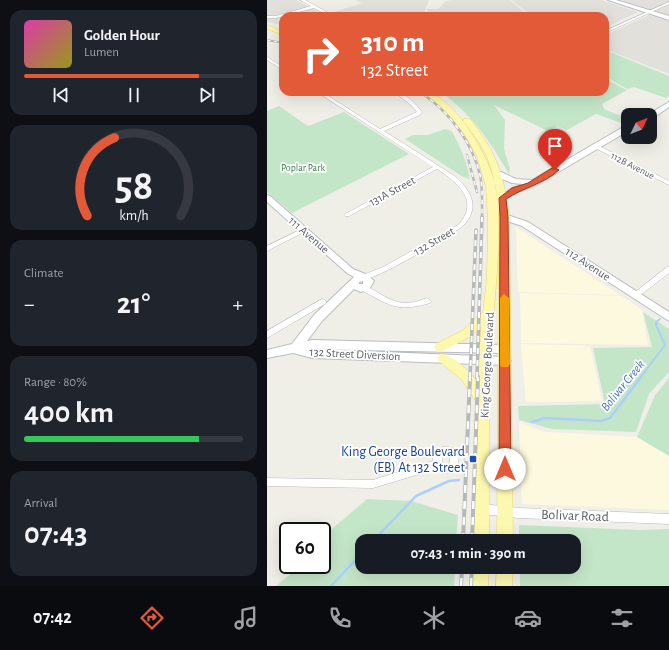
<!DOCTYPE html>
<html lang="en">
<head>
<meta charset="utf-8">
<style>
	:root { --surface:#171b24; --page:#20242c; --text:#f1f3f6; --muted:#9ea1a6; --line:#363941; --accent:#e35a39 }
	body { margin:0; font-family:"Alegreya Sans",sans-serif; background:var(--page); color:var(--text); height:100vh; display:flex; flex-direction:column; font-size:15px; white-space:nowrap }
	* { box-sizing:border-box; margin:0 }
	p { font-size:13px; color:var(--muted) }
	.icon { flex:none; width:22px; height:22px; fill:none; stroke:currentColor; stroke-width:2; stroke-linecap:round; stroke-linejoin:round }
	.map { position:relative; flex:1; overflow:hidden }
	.side { display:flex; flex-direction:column; gap:10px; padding:10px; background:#0d0f14; width:267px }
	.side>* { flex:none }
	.hud { position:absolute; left:12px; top:12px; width:330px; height:84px; border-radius:12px; box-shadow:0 4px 16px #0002; background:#e35a39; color:#fff; overflow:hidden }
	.needle { width:26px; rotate:47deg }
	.controls { position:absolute; left:354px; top:108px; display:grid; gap:8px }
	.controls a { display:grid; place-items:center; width:36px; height:36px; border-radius:8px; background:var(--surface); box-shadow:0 4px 16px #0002; font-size:20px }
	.speed { position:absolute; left:12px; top:522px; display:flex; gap:8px; font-size:20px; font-weight:700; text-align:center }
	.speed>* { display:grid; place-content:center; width:52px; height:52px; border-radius:50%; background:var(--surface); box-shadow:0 4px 16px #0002; line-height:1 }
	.speed .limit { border:2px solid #111; border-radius:6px; background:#fff; color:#111 }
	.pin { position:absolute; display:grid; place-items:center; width:34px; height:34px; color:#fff; margin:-41px -17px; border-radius:50% 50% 50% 0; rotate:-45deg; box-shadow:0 0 4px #0007 }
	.pin .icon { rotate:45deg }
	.me { position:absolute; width:44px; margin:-22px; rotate:0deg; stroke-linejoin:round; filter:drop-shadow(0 0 3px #0008) }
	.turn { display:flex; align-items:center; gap:14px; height:84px; padding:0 16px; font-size:18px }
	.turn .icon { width:52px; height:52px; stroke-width:2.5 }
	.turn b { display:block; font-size:28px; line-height:34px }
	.big { font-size:30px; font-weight:600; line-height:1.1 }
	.side .tile { flex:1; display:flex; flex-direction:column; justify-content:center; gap:6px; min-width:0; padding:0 14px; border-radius:12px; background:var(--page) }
	.side .dial { align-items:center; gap:0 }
	.dial svg { height:104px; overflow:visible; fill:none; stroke:var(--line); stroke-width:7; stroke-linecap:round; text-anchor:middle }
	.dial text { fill:var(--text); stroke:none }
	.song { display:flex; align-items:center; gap:12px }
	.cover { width:48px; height:48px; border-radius:6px; background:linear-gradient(135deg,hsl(320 70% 55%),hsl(60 70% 35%)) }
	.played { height:4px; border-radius:2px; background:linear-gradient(90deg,var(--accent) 80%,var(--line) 80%) }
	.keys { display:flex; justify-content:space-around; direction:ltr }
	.heat { display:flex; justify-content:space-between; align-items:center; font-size:22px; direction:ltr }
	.charge { height:6px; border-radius:3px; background:linear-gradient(90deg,#34c759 80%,var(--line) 0) }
	.trip { position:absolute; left:88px; top:534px; width:226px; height:40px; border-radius:12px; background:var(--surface); box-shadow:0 4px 16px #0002; font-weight:600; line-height:40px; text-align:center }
	.menu { display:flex; height:64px; justify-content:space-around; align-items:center; background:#090b0e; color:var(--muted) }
	.menu .icon { width:28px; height:28px }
	.menu .active { color:var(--accent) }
	.menu b { font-size:18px; color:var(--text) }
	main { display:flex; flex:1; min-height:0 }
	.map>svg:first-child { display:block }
	.commercial { fill:#fdf9df }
	.industrial { fill:#e2e0db }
	.green { fill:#c4e6c8 }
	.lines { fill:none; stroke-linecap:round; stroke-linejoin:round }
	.stream-far1 { stroke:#abcffc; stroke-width:2 }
	.stream { stroke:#abcffc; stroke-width:2.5 }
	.street-casing { stroke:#b9bbc0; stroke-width:1 }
	.secondary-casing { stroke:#babcc2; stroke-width:2 }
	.primary-casing { stroke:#ecd563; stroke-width:1 }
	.street { fill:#fff; fill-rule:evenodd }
	.secondary { fill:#fff; fill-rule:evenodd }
	.primary { fill:#fcf8af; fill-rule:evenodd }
	.rail-far3-casing { stroke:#b7b8b8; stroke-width:2 }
	.rail-far2-casing { stroke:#b7b8b8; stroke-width:2.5 }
	.rail-far1-casing { stroke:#b7b8b8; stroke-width:3.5 }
	.rail-casing { stroke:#b7b8b8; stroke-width:4 }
	.rail-far3 { stroke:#fff; stroke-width:1; stroke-dasharray:3.5; stroke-linecap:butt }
	.rail-far2 { stroke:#fff; stroke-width:1.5; stroke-dasharray:4.5; stroke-linecap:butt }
	.rail-far1 { stroke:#fff; stroke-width:2; stroke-dasharray:6; stroke-linecap:butt }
	.rail { stroke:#fff; stroke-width:2.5; stroke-dasharray:8; stroke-linecap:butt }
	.route { fill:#e35a39; stroke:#943a25 }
	.slow { fill:#f59e0b }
	.transit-dot { fill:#1a4fb4; stroke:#fff; stroke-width:1.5 }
	.labels { text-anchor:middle; stroke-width:3.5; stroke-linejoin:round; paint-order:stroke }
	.far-street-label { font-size:10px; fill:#5e6166; stroke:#fff }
	.far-park-label { font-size:10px; fill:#388344; stroke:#fff }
	.street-label { font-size:12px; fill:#5e6166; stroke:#fff }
	.water-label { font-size:13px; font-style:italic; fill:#4a73b7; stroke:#fff }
	.near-transit-label { font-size:14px; fill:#164399; stroke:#fff; text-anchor:end }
	.near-street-label { font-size:14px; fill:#5e6166; stroke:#fff }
</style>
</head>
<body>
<main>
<section class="side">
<div class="tile">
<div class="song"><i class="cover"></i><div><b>Golden Hour</b><p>Lumen</p></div></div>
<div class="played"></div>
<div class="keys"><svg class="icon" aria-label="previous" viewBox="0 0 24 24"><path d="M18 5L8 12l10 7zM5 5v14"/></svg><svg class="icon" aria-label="pause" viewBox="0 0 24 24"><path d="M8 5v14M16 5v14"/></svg><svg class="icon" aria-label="next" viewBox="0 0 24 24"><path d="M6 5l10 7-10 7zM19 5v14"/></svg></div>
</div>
<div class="tile dial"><svg viewBox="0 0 100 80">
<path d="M14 69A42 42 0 1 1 86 69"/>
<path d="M14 69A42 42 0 0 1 35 9" stroke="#e35a39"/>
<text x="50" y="56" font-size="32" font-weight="700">58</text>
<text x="50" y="72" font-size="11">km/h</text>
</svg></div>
<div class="tile"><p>Climate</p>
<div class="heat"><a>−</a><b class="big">21°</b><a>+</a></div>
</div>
<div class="tile"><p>Range · 80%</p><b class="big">400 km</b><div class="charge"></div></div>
<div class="tile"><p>Arrival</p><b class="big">07:43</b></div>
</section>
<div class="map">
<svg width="402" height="586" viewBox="0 0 402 586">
	<rect width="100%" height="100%" fill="#f0efe7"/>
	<!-- commercial -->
	<path class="commercial" d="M249,227L353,295L251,292Z
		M253,293L355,296L375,310L381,345L254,343Z
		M254,344L323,346L335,401L259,402Z
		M252,422L278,432L370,437L402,456V510L255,504Z"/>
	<!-- industrial -->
	<path class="industrial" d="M0,0H29L57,15L95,3L88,0H162L158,10L159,16H123L115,12L121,16H16V25L0,22Z
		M185,0H243L259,14L256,16H162L160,9H171L179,1Z
		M245,0H334L371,12L338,28V16H272L261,13Z
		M354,0H402V15L397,14Z
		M382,15L402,21V74L338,49V35Z"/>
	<!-- green -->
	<path class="green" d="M338,50L402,76V96L399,98L367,87L360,89L338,76Z
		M338,79L360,90L335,104L337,109L361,119L360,125L329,114L300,130L291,126L281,131L227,105L238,120L237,149L243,169L242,174C222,140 207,117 174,92H338Z
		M12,106L41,126L77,112L142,154L25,213L0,192V111Z
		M178,129L185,131C193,147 200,161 203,179L196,177L138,139L146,135H161Z
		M376,312L402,329V372L382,394L369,432L285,429L252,420L251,406L338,404L326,348L385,347Z
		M402,378V456L370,437L388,395Z
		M100,499L144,501L191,515L189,541H95V567H188L187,586H9L34,565H55V540L66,528Z
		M252,525L374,530L402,529V586H253V567H307V541H252Z"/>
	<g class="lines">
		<!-- stream-far1 -->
		<path class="stream-far1" d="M373,378L398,345L389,325V322L393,319"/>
		<!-- stream -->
		<path class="stream" d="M265,422L278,418L334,421L343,418L374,377
			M106,541L149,496L182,481L192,480
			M64,586L95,553"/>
		<!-- street casing -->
		<g class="street-casing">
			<path id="street" d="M33,0H38L67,16H62L47,8L9,18H0V16H9L44,6Z
				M402,2V4L338,33V31Z
				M0,57L16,67V70L0,60Z
				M50,92H55L113,129L150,112L144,105L127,92C138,92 149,104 155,112L153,115L117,131L189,177C206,193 213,209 195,227C179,237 109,281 96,279L95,277L96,275L118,266L191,225C214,201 190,182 170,169L82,216H78L77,215L78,214L166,167Z
				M330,145L402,181V185L328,148V146Z
				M37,228L40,230L39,231L0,251V246Z
				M400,267H402V273L371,297H367L365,295L367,293Z
				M94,286C102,285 119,299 128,301C139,305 150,302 160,298L164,301L163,303C130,313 122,305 94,290L93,288Z
				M55,299L58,300L59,302L58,304L0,338V331Z
				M176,447C204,444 190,487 169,469L106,488L0,486V478L106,480L166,461C166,454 170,450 176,447ZM177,455H181L183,458V462L181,465H177L175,462V458Z
				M215,504L252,508L402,514V524L252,518L215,514L212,512L210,509L212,506Z"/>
		</g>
		<!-- secondary casing -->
		<g class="secondary-casing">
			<path id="secondary" d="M341,0H349L402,16V20Z
				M402,102V107L386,118H383V115H380Z
				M358,126H361V131L271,184L251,192L235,201L231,198L245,188L256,184L245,183L228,176V172H234L249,179L265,180Z
				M0,195L3,196L86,269L101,275L107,281L103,288L94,292L87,289L55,321L40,341L46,340L238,345L242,346L243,349L242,352L238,353L43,349L238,357L242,358L244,361L242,364L238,365L45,358L26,353L0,358V350L25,344L47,315L87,277L80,273L0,202ZM96,281V284H92V282Z
				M237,214L261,222L402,312V321L255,226L234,219L233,217L234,215Z"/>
		</g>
		<!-- primary casing -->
		<g class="primary-casing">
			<path id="primary" d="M0,25L16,31V35L0,29Z
				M156,92C186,92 225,161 229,188C236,242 227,295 224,348C221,412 222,477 222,541H206L210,403L195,380L172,361L170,358L172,355C183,351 204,373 211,382L214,327L203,337L173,352L169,350L167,347L169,344L195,331L216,312L220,278L221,220L219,187L210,156L198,135L182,115Z
				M197,119H203C230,153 237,175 242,217L246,541H230L232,217C230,192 227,166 213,144C208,136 202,129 196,121Z
				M206,567H222L221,586H205Z
				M230,567H246L245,586H229Z"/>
		</g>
		<!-- street -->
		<use href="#street" class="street"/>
		<!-- secondary -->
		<use href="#secondary" class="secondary"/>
		<!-- primary -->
		<use href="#primary" class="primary"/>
		<!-- rail-far3 casing -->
		<g class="rail-far3-casing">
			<path id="rail-far3" d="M0,40L16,43
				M153,92L157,95"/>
		</g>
		<!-- rail-far2 casing -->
		<g class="rail-far2-casing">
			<path id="rail-far2" d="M156,94C183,113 205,142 213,175C216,189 215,204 215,218
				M200,155L210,192"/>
		</g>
		<!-- rail-far1 casing -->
		<g class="rail-far1-casing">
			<path id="rail-far1" d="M203,378L209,230
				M210,378L215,217"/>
		</g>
		<!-- rail casing -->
		<g class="rail-casing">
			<path id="rail" d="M196,541L203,377
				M205,541L211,377
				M194,586L195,567
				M204,586L205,567"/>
		</g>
		<!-- rail-far3 -->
		<use href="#rail-far3" class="rail-far3"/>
		<!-- rail-far2 -->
		<use href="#rail-far2" class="rail-far2"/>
		<!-- rail-far1 -->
		<use href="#rail-far1" class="rail-far1"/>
		<!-- rail -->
		<use href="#rail" class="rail"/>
	</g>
	<!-- route -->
	<path class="route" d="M285,168H288L292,170C277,184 255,188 239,199L241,217L244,469L242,473L238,474L234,473L232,469L233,217L232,198L245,188L261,183Z"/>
	<!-- slow -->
	<path class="slow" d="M237,294L242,298L243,364L241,367H234L233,364V298Z"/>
	<!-- markers -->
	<rect class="transit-dot" x="202" y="455" width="8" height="8" rx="2"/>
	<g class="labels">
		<!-- far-street labels -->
		<g class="far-street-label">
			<text transform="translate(366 165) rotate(27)" y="4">112B Avenue</text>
		</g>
		<!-- far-park labels -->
		<g class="far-park-label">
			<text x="36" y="171">Poplar Park</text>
		</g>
		<!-- street labels -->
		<g class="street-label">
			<text transform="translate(125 191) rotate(-28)" y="4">131A Street</text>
			<text transform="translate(42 235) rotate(41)" y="4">111 Avenue</text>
			<text transform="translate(167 241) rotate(-30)" y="4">132 Street</text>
			<text transform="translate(321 264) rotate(33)" y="4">112 Avenue</text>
			<text transform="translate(88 354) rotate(3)" y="4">132 Street Diversion</text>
			<text transform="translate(220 365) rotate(-87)" y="4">King George Boulevard</text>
		</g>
		<!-- water labels -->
		<g class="water-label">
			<text transform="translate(355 385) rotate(-51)" y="5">Bolivar Creek</text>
		</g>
		<!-- near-transit labels -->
		<g class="near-transit-label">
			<text x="198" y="456">King George Boulevard<tspan x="198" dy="16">(EB) At 132 Street</tspan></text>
		</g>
		<!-- near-street labels -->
		<g class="near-street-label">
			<text transform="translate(308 515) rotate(2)" y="5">Bolivar Road</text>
		</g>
	</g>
</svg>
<div class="controls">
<a><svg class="needle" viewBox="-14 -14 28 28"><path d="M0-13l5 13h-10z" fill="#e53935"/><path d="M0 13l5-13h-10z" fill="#9ea1a6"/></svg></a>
</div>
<div class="speed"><div class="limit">60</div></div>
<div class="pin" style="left:288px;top:170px;background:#d93025"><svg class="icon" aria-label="arrive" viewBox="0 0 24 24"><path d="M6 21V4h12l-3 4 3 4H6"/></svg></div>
<svg class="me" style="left:238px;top:469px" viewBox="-20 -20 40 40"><circle r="19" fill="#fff"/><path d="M0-13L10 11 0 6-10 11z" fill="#e35a39"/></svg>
<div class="trip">07:43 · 1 min · 390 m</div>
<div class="hud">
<div class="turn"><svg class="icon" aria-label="right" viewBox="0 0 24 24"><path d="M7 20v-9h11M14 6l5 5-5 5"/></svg><div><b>310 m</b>132 Street</div></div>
</div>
</div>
</main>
<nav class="menu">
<b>07:42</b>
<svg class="icon active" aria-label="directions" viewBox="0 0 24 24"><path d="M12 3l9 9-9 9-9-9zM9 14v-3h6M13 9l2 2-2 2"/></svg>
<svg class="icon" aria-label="music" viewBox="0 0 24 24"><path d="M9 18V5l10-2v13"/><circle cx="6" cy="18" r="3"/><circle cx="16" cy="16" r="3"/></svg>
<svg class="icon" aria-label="phone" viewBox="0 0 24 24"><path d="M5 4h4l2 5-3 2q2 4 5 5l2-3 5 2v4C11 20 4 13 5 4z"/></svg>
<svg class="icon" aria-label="climate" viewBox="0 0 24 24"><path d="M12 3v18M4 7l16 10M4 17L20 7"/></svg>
<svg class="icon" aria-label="car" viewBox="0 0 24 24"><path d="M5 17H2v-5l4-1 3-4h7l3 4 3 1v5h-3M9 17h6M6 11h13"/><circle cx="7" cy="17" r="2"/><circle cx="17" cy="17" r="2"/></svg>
<svg class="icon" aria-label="filters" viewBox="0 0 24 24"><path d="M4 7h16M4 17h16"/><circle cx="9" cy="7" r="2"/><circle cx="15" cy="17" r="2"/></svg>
</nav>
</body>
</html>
